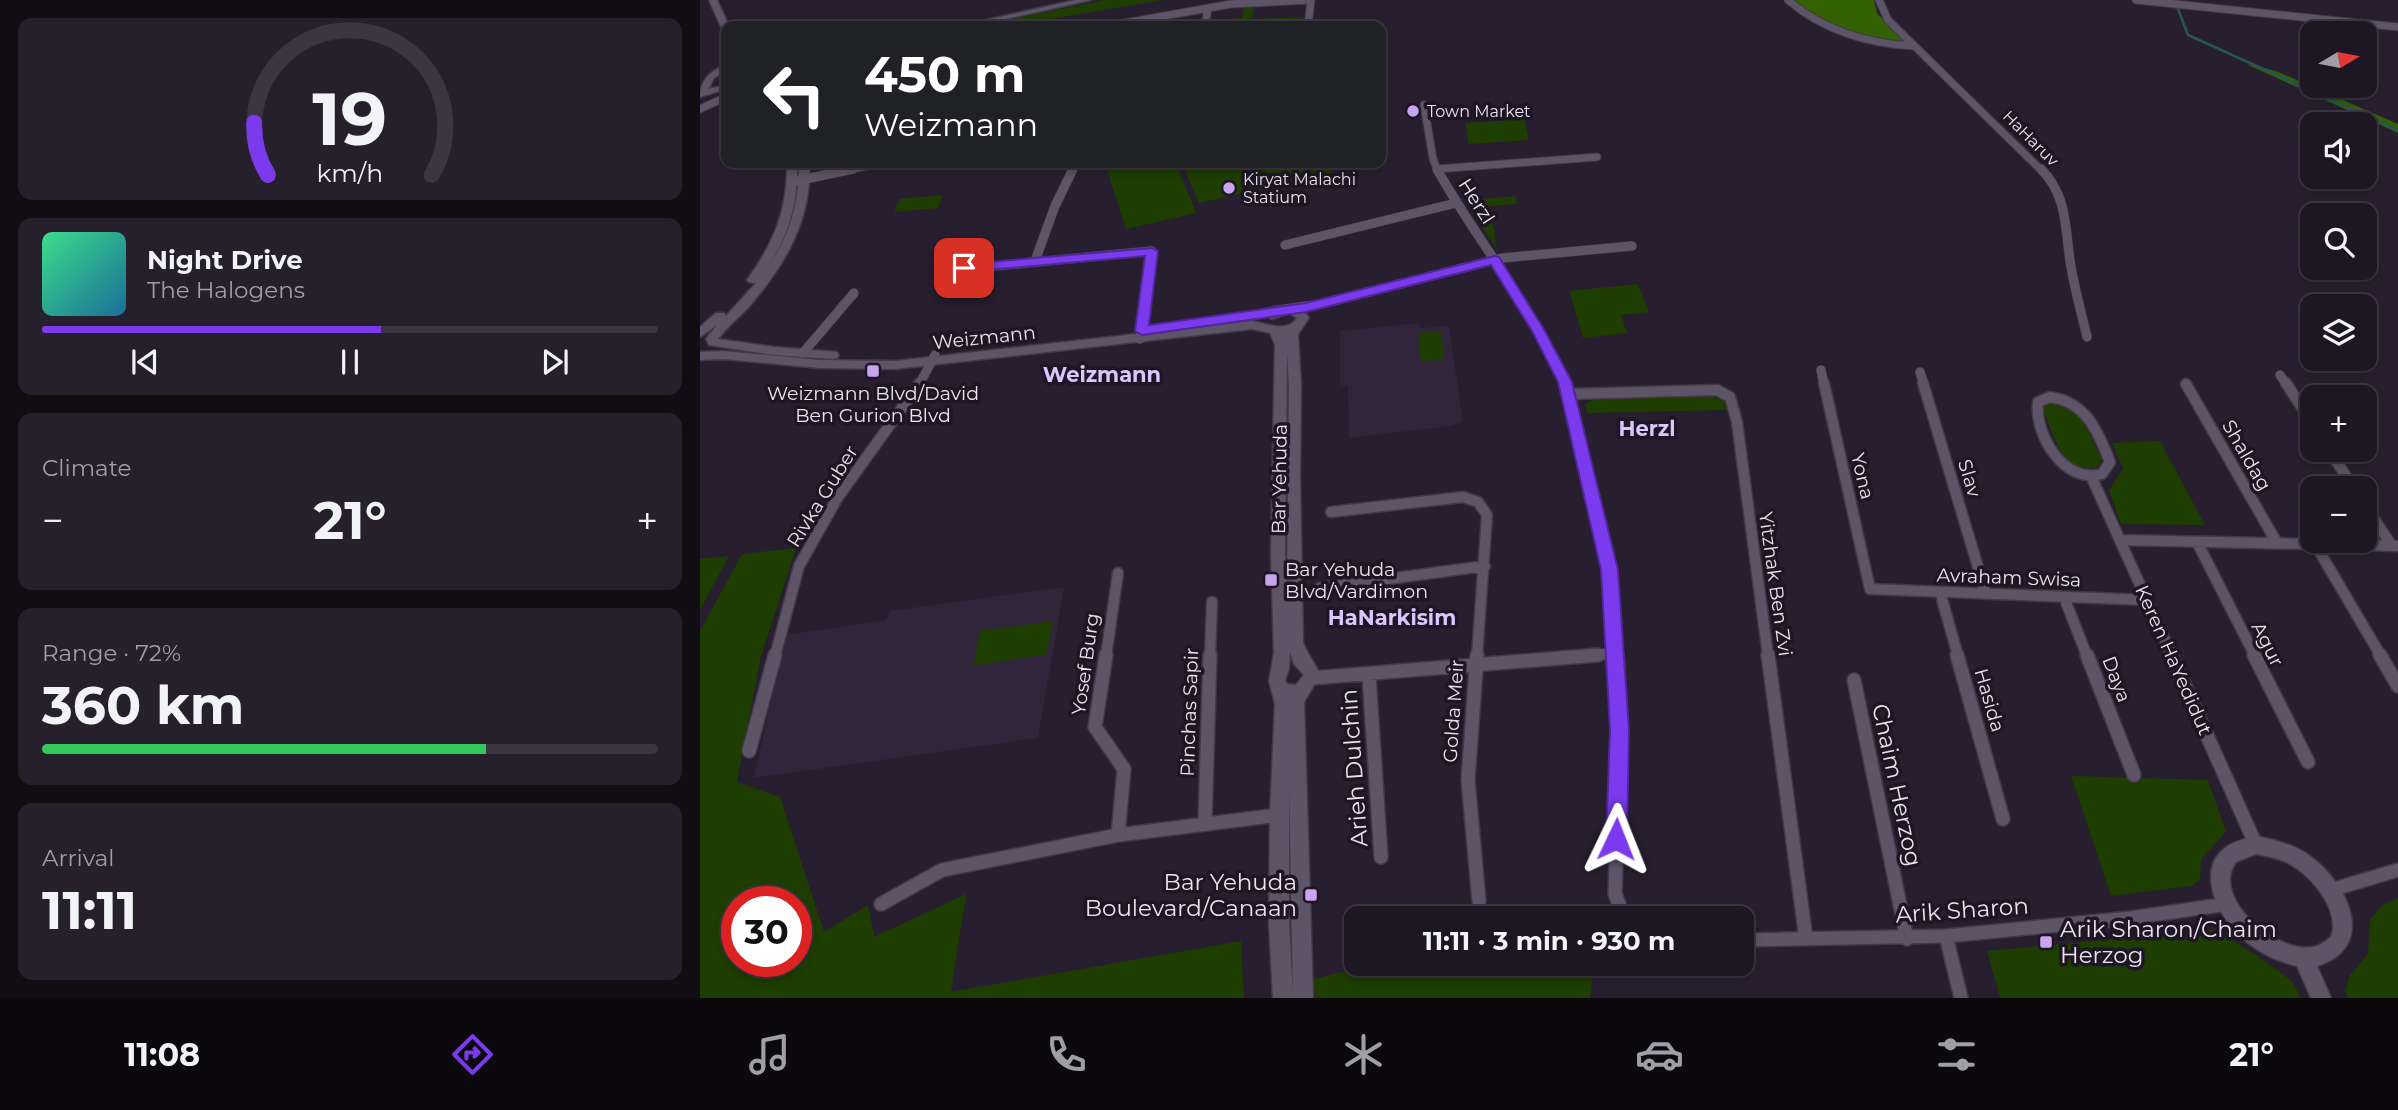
<!DOCTYPE html>
<html lang="en">
<head>
<meta charset="utf-8">
<style>
	:root { --surface:#1d1723; --page:#25202b; --text:#f1f3f6; --muted:#a09fa6; --line:#3b3641; --accent:#7c3aed }
	body { margin:0; font-family:Montserrat,sans-serif; background:var(--page); color:var(--text); height:100vh; display:flex; flex-direction:column; font-size:26px; white-space:nowrap }
	* { box-sizing:border-box; margin:0 }
	p { font-size:23px; color:var(--muted) }
	.icon { flex:none; width:38px; height:38px; fill:none; stroke:currentColor; stroke-width:2; stroke-linecap:round; stroke-linejoin:round }
	.map { position:relative; flex:1; overflow:hidden }
	.sheet { display:flex; flex-direction:column; gap:18px; padding:18px; background:#100d13; width:700px }
	.sheet>* { flex:none }
	.banner { position:absolute; left:21px; top:21px; width:665px; height:147px; border-radius:14px; box-shadow:0 4px 10px #0003,0 0 0 2px var(--line); background:#202124; color:#fff; overflow:hidden }
	.needle { width:46px; rotate:80deg }
	.fabs { position:absolute; left:1600px; top:21px; display:grid; gap:14px }
	.fabs a { display:grid; place-items:center; width:77px; height:77px; border-radius:14px; background:var(--surface); box-shadow:0 4px 10px #0003,0 0 0 2px var(--line); font-size:35px }
	.speed { position:absolute; left:21px; top:886px; display:flex; gap:14px; font-size:35px; font-weight:700; text-align:center }
	.speed>* { display:grid; place-content:center; width:91px; height:91px; border-radius:50%; background:var(--surface); box-shadow:0 4px 10px #0003,0 0 0 2px var(--line); line-height:1 }
	.speed .limit { border:10px solid #d22; background:#fff; color:#111 }
	.pin { position:absolute; display:grid; place-items:center; width:60px; height:60px; color:#fff; margin:-30px; border-radius:14px; box-shadow:0 4px 10px #0006 }
	.me { position:absolute; width:77px; margin:-38px; rotate:2deg; stroke-linejoin:round; filter:drop-shadow(0 0 5px #0008) }
	.turn { display:flex; align-items:center; gap:24px; height:147px; padding:0 28px; font-size:32px }
	.turn .icon { width:91px; height:91px; stroke-width:2.5 }
	.turn b { display:block; font-size:49px; line-height:60px }
	.big { font-size:52px; font-weight:700; line-height:1.1 }
	.sheet .card { flex:1; display:flex; flex-direction:column; justify-content:center; gap:10px; min-width:0; padding:0 24px; border-radius:14px; background:var(--page) }
	.sheet .dial { align-items:center; gap:0 }
	.dial svg { height:182px; overflow:visible; fill:none; stroke:var(--line); stroke-width:7; stroke-linecap:round; text-anchor:middle }
	.dial text { fill:var(--text); stroke:none }
	.song { display:flex; align-items:center; gap:21px }
	.cover { width:84px; height:84px; border-radius:10px; background:linear-gradient(135deg,hsl(150 70% 55%),hsl(200 70% 35%)) }
	.played { height:7px; border-radius:4px; background:linear-gradient(90deg,var(--accent) 55%,var(--line) 55%) }
	.keys { display:flex; justify-content:space-around; direction:ltr }
	.heat { display:flex; justify-content:space-between; align-items:center; font-size:38px; direction:ltr }
	.charge { height:10px; border-radius:5px; background:linear-gradient(90deg,#34c759 72%,var(--line) 0) }
	.trip { position:absolute; left:644px; top:906px; width:410px; height:70px; border-radius:14px; background:var(--surface); box-shadow:0 4px 10px #0003,0 0 0 2px var(--line); font-weight:700; line-height:70px; text-align:center }
	.tabs { display:flex; height:112px; justify-content:space-around; align-items:center; background:#0c090e; color:var(--muted) }
	.tabs .icon { width:49px; height:49px }
	.tabs .active { color:var(--accent) }
	.tabs b { font-size:32px; color:var(--text) }
	main { display:flex; flex:1; min-height:0 }
	.map>svg:first-child { display:block }
	.built { fill:#30253b }
	.green { fill:#1e3d00; fill-rule:evenodd }
	.forest { fill:#336101 }
	.lines { fill:none; stroke-linecap:round; stroke-linejoin:round }
	.stream { stroke:#28545c; stroke-width:2.5 }
	.street-far3-casing { stroke:#403946; stroke-width:9 }
	.street-far2-casing { stroke:#403946; stroke-width:10 }
	.street-far1-casing { stroke:#403946; stroke-width:13 }
	.street-casing { stroke:#403946; stroke-width:16 }
	.secondary-casing { stroke:#403946; stroke-width:3 }
	.street-far3 { stroke:#5d5467; stroke-width:7 }
	.street-far2 { stroke:#5d5467; stroke-width:9 }
	.street-far1 { stroke:#5d5467; stroke-width:10 }
	.street { stroke:#5d5467; stroke-width:13 }
	.secondary { fill:#5d5467; fill-rule:evenodd }
	.route { fill:#7c3aed; stroke:#51269a; stroke-width:2 }
	.poi-dot { fill:#c7a6ef; stroke:#1e1625; stroke-width:2.5 }
	.labels { text-anchor:middle; stroke-width:7; stroke-linejoin:round; paint-order:stroke }
	.far-poi-label { font-size:16px; fill:#e8e3ee; stroke:#1e1625; text-anchor:start }
	.far-street-label { font-size:16px; fill:#e8e3ee; stroke:#1e1625 }
	.street-label { font-size:19px; fill:#e8e3ee; stroke:#1e1625 }
	.poi-label { font-size:19px; fill:#e8e3ee; stroke:#1e1625 }
	.neighbourhood-label { font-size:21px; font-weight:bold; fill:#dcc4fc; stroke:#1e1625 }
	.near-street-label { font-size:23px; fill:#e8e3ee; stroke:#1e1625 }
	.near-poi-label { font-size:23px; fill:#e8e3ee; stroke:#1e1625; text-anchor:end }
</style>
</head>
<body>
<main>
<section class="sheet">
<div class="card dial"><svg viewBox="0 0 100 80">
<path d="M14 69A42 42 0 1 1 86 69"/>
<path d="M14 69A42 42 0 0 1 8 46" stroke="#7c3aed"/>
<text x="50" y="56" font-size="32" font-weight="700">19</text>
<text x="50" y="72" font-size="11">km/h</text>
</svg></div>
<div class="card">
<div class="song"><i class="cover"></i><div><b>Night Drive</b><p>The Halogens</p></div></div>
<div class="played"></div>
<div class="keys"><svg class="icon" aria-label="previous" viewBox="0 0 24 24"><path d="M18 5L8 12l10 7zM5 5v14"/></svg><svg class="icon" aria-label="pause" viewBox="0 0 24 24"><path d="M8 5v14M16 5v14"/></svg><svg class="icon" aria-label="next" viewBox="0 0 24 24"><path d="M6 5l10 7-10 7zM19 5v14"/></svg></div>
</div>
<div class="card"><p>Climate</p>
<div class="heat"><a>−</a><b class="big">21°</b><a>+</a></div>
</div>
<div class="card"><p>Range · 72%</p><b class="big">360 km</b><div class="charge"></div></div>
<div class="card"><p>Arrival</p><b class="big">11:11</b></div>
</section>
<div class="map">
<svg width="1698" height="998" viewBox="0 0 1698 998">
	<rect width="100%" height="100%" fill="#271f2f"/>
	<!-- built -->
	<path class="built" d="M719,323L720,328L749,326L763,422L751,426L649,438L648,385H640V331Z
		M364,587L338,738L54,778L86,635L186,620L190,611Z"/>
	<!-- green -->
	<path class="green" d="M405,0H462L309,26H278Z
		M544,5H555L552,19L604,17L603,26H513L514,20L542,18Z
		M824,119L829,140L769,144L765,123Z
		M440,163H476L496,213L426,229L407,170Z
		M482,163H627L632,173L499,203Z
		M243,195L238,208L194,212L200,199Z
		M816,196L817,204L790,206L797,249L764,201Z
		M938,284L949,312L921,315L927,333L883,338L869,291Z
		M741,331L744,359L721,362L718,333Z
		M936,395L1015,397L1026,402L1029,410L887,413L885,404L896,398Z
		M1354,401L1378,410L1402,460L1396,468C1360,471 1356,439 1344,412V404Z
		M1460,441L1505,525L1421,524L1409,490L1423,468L1412,443Z
		M96,548L61,656L37,782L80,797L124,932L168,905L174,937L266,894L251,992L541,941L544,998H0V631L42,554ZM37,901H96V961H37Z
		M29,556L0,610V559Z
		M353,621L347,654L273,666L280,631Z
		M1371,776L1508,780L1526,832L1501,859L1500,880L1491,886L1411,896Z
		M1698,898V998H1648L1645,991L1650,975L1668,954L1670,920L1682,905Z
		M740,909L769,910L788,919H685Z
		M1513,930C1525,934 1585,973 1593,983C1596,987 1598,993 1600,998H1300L1287,951Z
		M676,964H894L890,998H615L613,979Z"/>
	<!-- forest -->
	<path class="forest" d="M1093,0H1174L1177,13L1204,41C1171,46 1118,21 1093,0Z
		M1546,64L1576,71L1698,124V133Z"/>
	<g class="lines">
		<!-- stream -->
		<path class="stream" d="M1477,6L1488,35L1698,130"/>
		<!-- street-far3 casing -->
		<g class="street-far3-casing">
			<path id="street-far3" d="M1088,0C1122,30 1169,44 1214,46
				M1179,0L1188,20L1342,171
				M1436,0L1698,27
				M408,26L531,4L611,0L608,26
				M505,26L508,8
				M724,105L733,159L738,171
				M0,109L26,97
				M737,169L897,157
				M144,171L180,163
				M372,171L376,163"/>
		</g>
		<!-- street-far2 casing -->
		<g class="street-far2-casing">
			<path id="street-far2" d="M737,169C777,242 835,307 864,385
				M1341,169C1367,195 1365,226 1370,261C1374,286 1381,312 1387,337
				M96,181L153,169
				M585,245L756,203
				M335,261L355,206L373,169
				M241,271L452,251L440,339
				M585,309L622,304L802,258L932,246
				M103,353L154,293
				M1121,370L1124,385
				M1220,372L1224,385
				M1580,375L1587,385
				M219,385L235,355"/>
		</g>
		<!-- street-far1 casing -->
		<g class="street-far1-casing">
			<path id="street-far1" d="M864,383L872,405L909,570L917,656
				M1124,383L1170,589L1447,600
				M1223,383L1286,594
				M1586,383L1612,423
				M1486,384L1577,543
				M869,394L1017,390L1030,397L1037,422L1068,656
				M1350,397C1386,402 1398,431 1410,462L1402,474C1365,485 1334,435 1338,402Z
				M1629,450L1654,488
				M1391,476L1472,656
				M1664,504L1692,546
				M631,512L763,497L778,502L787,515L777,656
				M1420,540L1698,546
				M1497,542L1555,656
				M1615,544L1681,656
				M620,588L785,566
				M1240,592L1258,656
				M1364,597L1387,656
				M75,656L99,566L138,497L220,383
				M406,656L418,573
				M510,656L512,602
				M877,656L917,653"/>
		</g>
		<!-- street casing -->
		<g class="street-casing">
			<path id="street" d="M406,655L395,727L424,769L418,835
				M777,655L768,780L779,901
				M917,655L920,730L915,894L925,919
				M1068,655L1106,939
				M1257,655L1303,819
				M1387,655L1434,775
				M1471,655L1556,845
				M1554,655L1608,762
				M1680,655L1698,686
				M669,676L681,857
				M612,678L898,655
				M1154,680L1207,939
				M49,751L75,655
				M505,823L510,655
				M1631,890L1698,870
				M181,904L242,870L418,835L579,815
				M1246,936L1261,998
				M1041,940L1246,936L1431,918L1527,904"/>
		</g>
		<!-- secondary casing -->
		<g class="secondary-casing">
			<path id="secondary" d="M9,0H17L29,26H26V31L22,29Z
				M376,0H391L274,26H259Z
				M26,64V71L14,78L8,89L23,86V90L0,97C0,80 11,71 26,64Z
				M87,163H97C98,201 90,233 69,265C91,234 99,201 99,163H109C112,220 85,265 48,308C38,318 27,327 18,339L74,347L137,352L139,355L137,358L133,359L74,355L9,345L6,339L17,325L0,337V327L16,313H24L26,316L56,283L49,282L47,280C74,243 88,209 87,163Z
				M579,306C592,306 601,306 609,318L598,334L601,385L600,477L603,642C607,655 615,662 620,675L604,702L613,998H573L569,923L570,815L575,704L569,681L574,653L571,553L575,345L570,333L552,329L195,369L120,368L23,359L0,360V352L23,351L120,360L195,361L552,321C567,324 587,333 597,318L589,313L572,319L567,316L540,322L534,318L540,314ZM587,353L589,385L587,584L585,553ZM590,652L594,664L604,675L596,685L587,684L585,681L589,668ZM589,785L593,995L589,923Z
				M1556,836C1575,840 1596,845 1611,857C1648,884 1678,947 1617,966L1631,998H1611L1597,966C1576,961 1555,951 1539,935C1518,916 1496,870 1525,848C1534,841 1545,839 1556,836ZM1556,854C1567,856 1578,858 1588,863C1611,875 1641,910 1631,937C1627,940 1622,944 1617,946C1581,958 1509,899 1536,862Z"/>
		</g>
		<!-- street-far3 -->
		<use href="#street-far3" class="street-far3"/>
		<!-- street-far2 -->
		<use href="#street-far2" class="street-far2"/>
		<!-- street-far1 -->
		<use href="#street-far1" class="street-far1"/>
		<!-- street -->
		<use href="#street" class="street"/>
		<!-- secondary -->
		<use href="#secondary" class="secondary"/>
	</g>
	<!-- route -->
	<path class="route" d="M452,248L458,251L449,325L606,303L795,256L799,257L845,331L872,382L918,570L929,730L927,839L924,846L916,849L909,846L906,839L910,730L901,570L858,382L832,331L791,265L606,312L442,335L435,331L445,256L264,272L258,268L264,264Z"/>
	<!-- markers -->
	<g class="poi-dot">
		<circle cx="713" cy="111" r="7"/>
		<circle cx="529" cy="188" r="7"/>
		<rect x="166" y="364" width="14" height="14" rx="3.5"/>
		<rect x="564" y="573" width="14" height="14" rx="3.5"/>
		<rect x="604" y="888" width="14" height="14" rx="3.5"/>
		<rect x="1339" y="935" width="14" height="14" rx="3.5"/>
	</g>
	<g class="labels">
		<!-- far-poi labels -->
		<g class="far-poi-label">
			<text x="727" y="117">Town Market</text>
			<text x="543" y="185">Kiryat Malachi<tspan x="543" dy="18">Statium</tspan></text>
		</g>
		<!-- far-street labels -->
		<g class="far-street-label">
			<text transform="translate(1331 138) rotate(45)" y="6">HaHaruv</text>
		</g>
		<!-- street labels -->
		<g class="street-label">
			<text transform="translate(777 201) rotate(57)" y="7">Herzl</text>
			<text transform="translate(284 337) rotate(-6)" y="7">Weizmann</text>
			<text transform="translate(1547 455) rotate(60)" y="7">Shaldag</text>
			<text transform="translate(1163 476) rotate(77)" y="7">Yona</text>
			<text transform="translate(1270 478) rotate(73)" y="7">Slav</text>
			<text transform="translate(579 479) rotate(-89)" y="7">Bar Yehuda</text>
			<text transform="translate(122 496) rotate(-58)" y="7">Rivka Guber</text>
			<text transform="translate(1309 577) rotate(2)" y="7">Avraham Swisa</text>
			<text transform="translate(1076 584) rotate(82)" y="7">Yitzhak Ben Zvi</text>
			<text transform="translate(1568 644) rotate(63)" y="7">Agur</text>
			<text transform="translate(1474 660) rotate(66)" y="7">Keren HaYedidut</text>
			<text transform="translate(385 664) rotate(-82)" y="7">Yosef Burg</text>
			<text transform="translate(1417 679) rotate(69)" y="7">Daya</text>
			<text transform="translate(1290 700) rotate(74)" y="7">Hasida</text>
			<text transform="translate(753 711) rotate(-86)" y="7">Golda Meir</text>
			<text transform="translate(489 712) rotate(-88)" y="7">Pinchas Sapir</text>
		</g>
		<!-- poi labels -->
		<g class="poi-label">
			<text x="173" y="400">Weizmann Blvd/David<tspan x="173" dy="22">Ben Gurion Blvd</tspan></text>
			<text x="585" y="576" text-anchor="start">Bar Yehuda<tspan x="585" dy="22">Blvd/Vardimon</tspan></text>
		</g>
		<!-- neighbourhood labels -->
		<g class="neighbourhood-label">
			<text x="402" y="382">Weizmann</text>
			<text x="947" y="436">Herzl</text>
			<text x="692" y="625">HaNarkisim</text>
		</g>
		<!-- near-street labels -->
		<g class="near-street-label">
			<text transform="translate(654 768) rotate(-94)" y="8">Arieh Dulchin</text>
			<text transform="translate(1197 785) rotate(78)" y="8">Chaim Herzog</text>
			<text transform="translate(1262 910) rotate(-4)" y="8">Arik Sharon</text>
		</g>
		<!-- near-poi labels -->
		<g class="near-poi-label">
			<text x="597" y="890">Bar Yehuda<tspan x="597" dy="26">Boulevard/Canaan</tspan></text>
			<text x="1360" y="937" text-anchor="start">Arik Sharon/Chaim<tspan x="1360" dy="26">Herzog</tspan></text>
		</g>
	</g>
</svg>
<div class="fabs">
<a><svg class="needle" viewBox="-14 -14 28 28"><path d="M0-13l5 13h-10z" fill="#e53935"/><path d="M0 13l5-13h-10z" fill="#a09fa6"/></svg></a>
<a><svg class="icon" aria-label="sound" viewBox="0 0 24 24"><path d="M4 9h4l5-4v14l-5-4H4zM17 9q2 3 0 6"/></svg></a>
<a><svg class="icon" aria-label="search" viewBox="0 0 24 24"><circle cx="10" cy="10" r="6"/><path d="M15 15l6 6"/></svg></a>
<a><svg class="icon" aria-label="layers" viewBox="0 0 24 24"><path d="M12 4l9 5-9 5-9-5zM3 14l9 5 9-5"/></svg></a>
<a>+</a>
<a>−</a>
</div>
<div class="speed"><div class="limit">30</div></div>
<div class="pin" style="left:264px;top:268px;background:#d93025"><svg class="icon" aria-label="arrive" viewBox="0 0 24 24"><path d="M6 21V4h12l-3 4 3 4H6"/></svg></div>
<svg class="me" style="left:916px;top:839px" viewBox="-20 -20 40 40"><path d="M0-17L14 15 0 8-14 15z" fill="#7c3aed" stroke="#fff" stroke-width="4"/></svg>
<div class="trip">11:11 · 3 min · 930 m</div>
<div class="banner">
<div class="turn"><svg class="icon" aria-label="left" viewBox="0 0 24 24"><path d="M17 20v-9H6M10 6l-5 5 5 5"/></svg><div><b>450 m</b>Weizmann</div></div>
</div>
</div>
</main>
<nav class="tabs">
<b>11:08</b>
<svg class="icon active" aria-label="directions" viewBox="0 0 24 24"><path d="M12 3l9 9-9 9-9-9zM9 14v-3h6M13 9l2 2-2 2"/></svg>
<svg class="icon" aria-label="music" viewBox="0 0 24 24"><path d="M9 18V5l10-2v13"/><circle cx="6" cy="18" r="3"/><circle cx="16" cy="16" r="3"/></svg>
<svg class="icon" aria-label="phone" viewBox="0 0 24 24"><path d="M5 4h4l2 5-3 2q2 4 5 5l2-3 5 2v4C11 20 4 13 5 4z"/></svg>
<svg class="icon" aria-label="climate" viewBox="0 0 24 24"><path d="M12 3v18M4 7l16 10M4 17L20 7"/></svg>
<svg class="icon" aria-label="car" viewBox="0 0 24 24"><path d="M5 17H2v-5l4-1 3-4h7l3 4 3 1v5h-3M9 17h6M6 11h13"/><circle cx="7" cy="17" r="2"/><circle cx="17" cy="17" r="2"/></svg>
<svg class="icon" aria-label="filters" viewBox="0 0 24 24"><path d="M4 7h16M4 17h16"/><circle cx="9" cy="7" r="2"/><circle cx="15" cy="17" r="2"/></svg>
<b>21°</b>
</nav>
</body>
</html>
